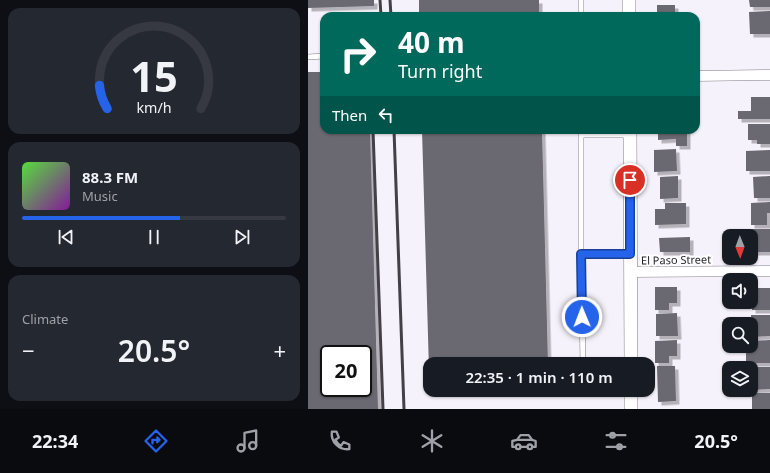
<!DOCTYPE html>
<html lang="en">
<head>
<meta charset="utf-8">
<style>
	:root { --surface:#171b24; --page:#242831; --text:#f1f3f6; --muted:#9ea1a6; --line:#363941; --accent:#2563eb }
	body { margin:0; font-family:"Noto Sans",sans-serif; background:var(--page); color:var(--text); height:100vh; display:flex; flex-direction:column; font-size:15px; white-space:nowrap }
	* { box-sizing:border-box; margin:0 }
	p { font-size:13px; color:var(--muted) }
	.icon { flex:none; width:22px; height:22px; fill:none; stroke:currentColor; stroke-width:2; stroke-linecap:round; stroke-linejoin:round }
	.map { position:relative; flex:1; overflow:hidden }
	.sheet { display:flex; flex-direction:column; gap:8px; padding:8px; background:#0d0f14; width:308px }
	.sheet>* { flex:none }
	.banner { position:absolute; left:12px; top:12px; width:380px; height:122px; border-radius:12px; box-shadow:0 1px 3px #0004; background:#00695c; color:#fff; overflow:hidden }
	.needle { width:26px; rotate:179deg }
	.buttons { position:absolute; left:414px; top:229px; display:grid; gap:8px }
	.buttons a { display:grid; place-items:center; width:36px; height:36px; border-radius:8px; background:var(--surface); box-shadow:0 1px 3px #0004; font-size:20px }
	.speed { position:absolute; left:12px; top:345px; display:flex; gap:8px; font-size:20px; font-weight:700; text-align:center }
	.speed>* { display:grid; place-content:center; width:52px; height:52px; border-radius:50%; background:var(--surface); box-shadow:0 1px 3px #0004; line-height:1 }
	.speed .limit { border:2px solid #111; border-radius:6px; background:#fff; color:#111 }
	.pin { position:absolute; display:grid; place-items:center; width:34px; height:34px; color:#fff; margin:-17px; border:2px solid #fff; border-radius:50%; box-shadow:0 1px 4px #0007 }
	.me { position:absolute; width:44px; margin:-22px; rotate:359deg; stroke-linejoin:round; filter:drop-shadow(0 0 3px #0008) }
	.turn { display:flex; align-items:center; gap:14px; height:84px; padding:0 12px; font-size:18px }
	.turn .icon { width:52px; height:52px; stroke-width:2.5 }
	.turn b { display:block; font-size:28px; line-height:34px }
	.then { display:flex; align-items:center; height:38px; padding:0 12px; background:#0003; gap:8px; font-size:15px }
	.big { font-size:30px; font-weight:600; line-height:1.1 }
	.sheet .card { flex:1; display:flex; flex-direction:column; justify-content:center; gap:6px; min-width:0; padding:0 14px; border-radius:12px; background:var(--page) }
	.sheet .dial { align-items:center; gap:0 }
	.dial svg { height:104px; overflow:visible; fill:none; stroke:var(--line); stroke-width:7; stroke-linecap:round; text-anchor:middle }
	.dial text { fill:var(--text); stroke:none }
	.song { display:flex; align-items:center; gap:12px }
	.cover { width:48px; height:48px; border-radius:6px; background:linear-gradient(135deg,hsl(110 70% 55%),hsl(290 70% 35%)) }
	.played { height:4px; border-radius:2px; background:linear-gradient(90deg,var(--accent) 60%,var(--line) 60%) }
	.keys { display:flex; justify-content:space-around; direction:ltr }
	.heat { display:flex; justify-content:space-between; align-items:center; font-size:22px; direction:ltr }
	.trip { position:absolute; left:115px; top:357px; width:232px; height:40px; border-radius:12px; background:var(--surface); box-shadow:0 1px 3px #0004; font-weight:600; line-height:40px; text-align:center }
	.tabs { display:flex; height:64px; justify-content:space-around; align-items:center; background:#090b0e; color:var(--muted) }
	.tabs .icon { width:28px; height:28px }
	.tabs .selected { color:var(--accent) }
	.tabs b { font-size:18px; color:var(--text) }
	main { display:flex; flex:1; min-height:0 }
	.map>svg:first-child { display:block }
	.building { fill:#6b676f; fill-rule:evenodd; filter:url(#shadow) }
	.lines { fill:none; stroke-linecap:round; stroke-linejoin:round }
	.service-casing { stroke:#827e87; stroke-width:6 }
	.minor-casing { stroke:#827e87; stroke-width:11 }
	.tertiary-casing { stroke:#827e87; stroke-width:14 }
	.service { stroke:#fff; stroke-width:5 }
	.minor { stroke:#fff; stroke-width:10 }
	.tertiary { stroke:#fff; stroke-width:13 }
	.rail { stroke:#434145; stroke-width:3 }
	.route-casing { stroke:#184099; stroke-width:10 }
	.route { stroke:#2563eb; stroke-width:7 }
	.labels { text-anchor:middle; stroke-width:4; stroke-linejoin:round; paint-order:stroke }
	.street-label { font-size:11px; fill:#201f22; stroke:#fff }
</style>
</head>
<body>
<main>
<section class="sheet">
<div class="card dial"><svg viewBox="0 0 100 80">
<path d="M14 69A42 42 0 1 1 86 69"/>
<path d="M14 69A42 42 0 0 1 8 51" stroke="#2563eb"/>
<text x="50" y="56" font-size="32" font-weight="700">15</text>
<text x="50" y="72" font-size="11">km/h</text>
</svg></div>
<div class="card">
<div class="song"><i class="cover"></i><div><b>88.3 FM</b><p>Music</p></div></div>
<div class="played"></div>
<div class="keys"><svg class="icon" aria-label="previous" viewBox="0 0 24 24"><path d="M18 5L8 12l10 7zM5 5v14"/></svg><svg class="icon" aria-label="pause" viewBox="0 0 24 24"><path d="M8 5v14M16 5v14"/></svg><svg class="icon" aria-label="next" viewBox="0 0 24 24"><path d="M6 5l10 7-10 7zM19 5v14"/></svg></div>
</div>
<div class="card"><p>Climate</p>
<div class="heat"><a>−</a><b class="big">20.5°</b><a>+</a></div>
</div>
</section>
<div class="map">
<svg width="462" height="409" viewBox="0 0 462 409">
	<defs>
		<filter id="shadow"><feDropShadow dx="3.5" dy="3.5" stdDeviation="0" flood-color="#0004"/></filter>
	</defs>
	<rect width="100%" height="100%" fill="#f6f2fb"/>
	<!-- building -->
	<path class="building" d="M0,0H66V6L0,8Z
		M111,0H231V16H111Z
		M441,0H462V7H442Z
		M349,5H367V16H349Z
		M462,11V34H442L441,12Z
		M0,72H16V130H62L70,409H0ZM21,354H55V388H21Z
		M443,97H462V119H430V111H443Z
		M440,124H462V144H449V140H440Z
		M114,130H234L240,364H122V370H121Z
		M350,130H379V146H368V139L350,140Z
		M368,149L369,171L346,172V150Z
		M462,150V171H438V151Z
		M370,176V198L352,199V177Z
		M462,176V198H446L445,177Z
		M462,202V213H459V225H443V203Z
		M357,203H378V224L347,225V209H357Z
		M443,229H462V252H444Z
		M382,237V252H352L351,238Z
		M347,287H369V303H361V310H347Z
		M444,288H462V310H444Z
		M369,313L370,336H348V314Z
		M443,315H462V336L444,337Z
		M369,340V356H361V363H347V341Z
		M462,340V363H438V348H443V341Z
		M349,366H367L368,401L350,402Z
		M443,367H462V389L444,390Z
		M444,393H462V409H444Z"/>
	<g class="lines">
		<!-- service casing -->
		<g class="service-casing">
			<path id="service" d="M273,0V16
				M0,57L16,56
				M273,130V135H321
				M273,135V254
				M275,364L273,254H322"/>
		</g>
		<!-- minor casing -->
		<g class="minor-casing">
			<path id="minor" d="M388,76L462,75
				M322,272L462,271"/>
		</g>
		<!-- tertiary casing -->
		<g class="tertiary-casing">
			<path id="tertiary" d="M321,0V16
				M322,130L323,364
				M323,390V409"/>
		</g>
		<!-- service -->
		<use href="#service" class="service"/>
		<!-- minor -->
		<use href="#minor" class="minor"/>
		<!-- tertiary -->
		<use href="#tertiary" class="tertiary"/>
		<!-- rail -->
		<path class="rail" d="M72,0L73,16
			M82,0L83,16
			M65,130L75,409
			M86,130L96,409"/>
	</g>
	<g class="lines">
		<!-- route casing -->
		<g class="route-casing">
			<path id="route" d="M274,317L273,254H322V180"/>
		</g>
		<!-- route -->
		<use href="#route" class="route"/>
	</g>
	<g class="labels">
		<!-- street labels -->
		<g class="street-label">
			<text transform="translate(368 260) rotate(-1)" y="4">El Paso Street</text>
		</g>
	</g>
</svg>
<div class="buttons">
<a><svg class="needle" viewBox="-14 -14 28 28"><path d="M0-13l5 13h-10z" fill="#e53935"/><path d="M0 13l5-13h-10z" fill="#9ea1a6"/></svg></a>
<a><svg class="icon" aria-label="sound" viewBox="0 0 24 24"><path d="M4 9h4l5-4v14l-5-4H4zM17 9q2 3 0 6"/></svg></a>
<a><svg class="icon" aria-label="search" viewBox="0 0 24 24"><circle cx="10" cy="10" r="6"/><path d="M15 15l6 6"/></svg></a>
<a><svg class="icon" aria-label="layers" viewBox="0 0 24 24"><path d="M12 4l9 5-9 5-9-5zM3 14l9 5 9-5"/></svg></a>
</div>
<div class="speed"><div class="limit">20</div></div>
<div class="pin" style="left:322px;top:180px;background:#d93025"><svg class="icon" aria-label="arrive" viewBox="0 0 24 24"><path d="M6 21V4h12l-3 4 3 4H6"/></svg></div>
<svg class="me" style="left:274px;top:317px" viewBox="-20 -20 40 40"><circle r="17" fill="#2563eb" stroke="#fff" stroke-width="3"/><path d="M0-11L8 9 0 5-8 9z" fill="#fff"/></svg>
<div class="trip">22:35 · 1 min · 110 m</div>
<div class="banner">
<div class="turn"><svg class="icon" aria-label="right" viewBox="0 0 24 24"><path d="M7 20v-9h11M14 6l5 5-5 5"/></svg><div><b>40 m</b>Turn right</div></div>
<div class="then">Then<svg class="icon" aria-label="left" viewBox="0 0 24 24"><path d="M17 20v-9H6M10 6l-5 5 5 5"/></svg></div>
</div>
</div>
</main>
<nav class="tabs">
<b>22:34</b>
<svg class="icon selected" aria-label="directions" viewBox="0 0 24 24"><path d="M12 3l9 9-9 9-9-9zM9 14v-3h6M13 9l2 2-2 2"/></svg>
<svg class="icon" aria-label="music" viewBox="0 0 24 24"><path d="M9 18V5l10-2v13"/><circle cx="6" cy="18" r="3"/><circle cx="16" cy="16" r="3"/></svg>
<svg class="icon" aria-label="phone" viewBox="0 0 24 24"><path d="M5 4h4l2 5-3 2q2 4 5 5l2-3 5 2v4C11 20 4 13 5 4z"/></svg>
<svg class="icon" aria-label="climate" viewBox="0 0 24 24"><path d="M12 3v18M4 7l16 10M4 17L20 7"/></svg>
<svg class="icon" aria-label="car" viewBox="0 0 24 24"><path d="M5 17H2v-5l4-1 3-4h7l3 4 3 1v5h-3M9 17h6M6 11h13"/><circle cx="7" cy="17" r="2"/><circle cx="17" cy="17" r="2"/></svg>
<svg class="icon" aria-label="filters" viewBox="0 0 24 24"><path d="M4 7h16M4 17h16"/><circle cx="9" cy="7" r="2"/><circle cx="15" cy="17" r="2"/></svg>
<b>20.5°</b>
</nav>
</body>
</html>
